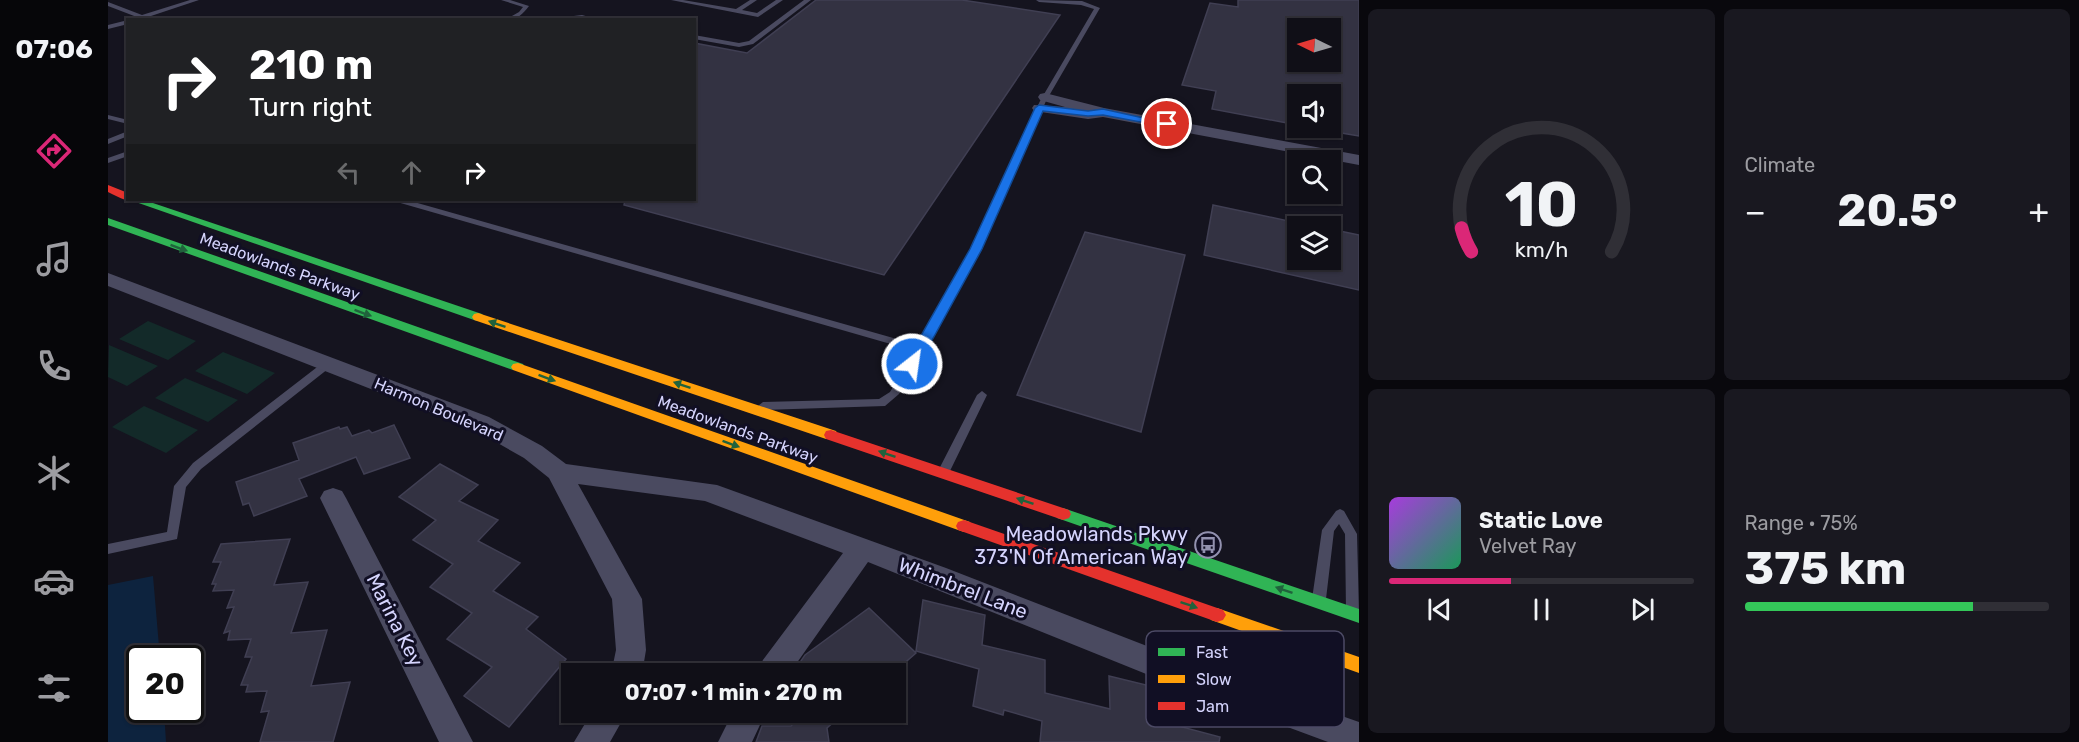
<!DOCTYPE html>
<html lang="en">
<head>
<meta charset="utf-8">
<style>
	:root { --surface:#100f17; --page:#191820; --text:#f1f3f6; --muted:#9c9ca1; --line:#302f36; --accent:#db2777 }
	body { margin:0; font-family:Rubik,sans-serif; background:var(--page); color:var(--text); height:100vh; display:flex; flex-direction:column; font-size:22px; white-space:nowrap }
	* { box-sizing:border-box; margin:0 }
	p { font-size:20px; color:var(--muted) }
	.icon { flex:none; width:33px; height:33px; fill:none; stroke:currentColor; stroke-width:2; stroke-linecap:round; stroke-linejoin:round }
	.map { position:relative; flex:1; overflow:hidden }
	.panel { display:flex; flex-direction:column; gap:9px; padding:9px; background:#09080d; width:720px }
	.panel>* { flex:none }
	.guide { position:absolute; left:18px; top:18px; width:570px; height:183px; border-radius:0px; box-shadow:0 2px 4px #0004,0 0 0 2px var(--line); background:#202124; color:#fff; overflow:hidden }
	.needle { width:39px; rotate:275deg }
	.fabs { position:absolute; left:1179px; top:18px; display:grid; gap:12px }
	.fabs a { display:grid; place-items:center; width:54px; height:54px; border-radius:0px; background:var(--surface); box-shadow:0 2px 4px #0004,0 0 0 2px var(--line); font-size:30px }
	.speed { position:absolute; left:18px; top:645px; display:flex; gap:12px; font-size:30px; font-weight:700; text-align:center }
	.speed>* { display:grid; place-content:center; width:78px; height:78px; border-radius:50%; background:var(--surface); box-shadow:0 2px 4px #0004,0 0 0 2px var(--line); line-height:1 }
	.speed .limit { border:3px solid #111; border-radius:9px; background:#fff; color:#111 }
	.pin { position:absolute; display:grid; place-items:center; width:51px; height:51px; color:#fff; margin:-26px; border:3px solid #fff; border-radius:50%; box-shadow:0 2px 6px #0007 }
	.me { position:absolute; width:66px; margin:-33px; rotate:30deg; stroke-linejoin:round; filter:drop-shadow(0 0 4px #0008) }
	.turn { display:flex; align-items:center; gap:21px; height:126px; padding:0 24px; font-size:27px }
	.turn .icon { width:78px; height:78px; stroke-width:2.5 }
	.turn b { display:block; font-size:42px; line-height:51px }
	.lanes { display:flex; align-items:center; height:57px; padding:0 24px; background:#0003; justify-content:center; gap:30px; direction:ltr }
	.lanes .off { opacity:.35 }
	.big { font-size:45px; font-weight:700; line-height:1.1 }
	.panel .tile { flex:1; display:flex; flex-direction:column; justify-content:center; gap:9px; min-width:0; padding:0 21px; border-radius:9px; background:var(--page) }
	.panel .dial { align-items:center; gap:0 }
	.dial svg { height:156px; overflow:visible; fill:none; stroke:var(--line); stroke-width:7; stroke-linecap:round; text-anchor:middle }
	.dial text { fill:var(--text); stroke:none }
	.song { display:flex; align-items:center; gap:18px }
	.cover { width:72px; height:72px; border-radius:9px; background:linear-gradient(135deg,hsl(280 70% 55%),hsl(150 70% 35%)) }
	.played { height:6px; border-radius:3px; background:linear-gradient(90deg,var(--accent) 40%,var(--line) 40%) }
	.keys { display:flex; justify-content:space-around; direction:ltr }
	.heat { display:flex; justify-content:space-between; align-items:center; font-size:33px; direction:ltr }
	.charge { height:9px; border-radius:4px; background:linear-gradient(90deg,#34c759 75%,var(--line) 0) }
	.panel .tiles { flex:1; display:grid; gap:9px; grid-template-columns:repeat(2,1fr) }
	.trip { position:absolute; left:453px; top:663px; width:345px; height:60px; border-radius:0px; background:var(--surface); box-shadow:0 2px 4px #0004,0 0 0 2px var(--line); font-weight:700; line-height:60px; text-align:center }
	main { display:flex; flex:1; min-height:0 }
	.menu { display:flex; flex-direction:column; width:108px; justify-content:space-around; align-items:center; background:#060609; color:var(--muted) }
	.menu .icon { width:42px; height:42px }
	.menu .active { color:var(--accent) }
	.menu b { font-size:27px; color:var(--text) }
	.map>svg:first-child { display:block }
	.green { fill:#132a29 }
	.water { fill:#0d233e }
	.building { fill:#333242; stroke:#403f53; stroke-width:1.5; fill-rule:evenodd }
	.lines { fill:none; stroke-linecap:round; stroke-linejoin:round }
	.lane { fill:#4a4a60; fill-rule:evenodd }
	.street { fill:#4a4a60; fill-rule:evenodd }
	.fast { fill:#30b455; fill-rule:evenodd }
	.slow { fill:#ff9f0a; fill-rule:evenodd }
	.jam { fill:#e5322d; fill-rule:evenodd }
	.oneway { fill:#20623c }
	.route { fill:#1a73e8; stroke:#114b97; stroke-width:1.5 }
	.labels { text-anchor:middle; stroke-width:6; stroke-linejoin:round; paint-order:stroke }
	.street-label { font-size:16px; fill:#d5d4fd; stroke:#110f24 }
	.near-poi-label { font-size:20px; fill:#d5d4fd; stroke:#110f24; text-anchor:end }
	.near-street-label { font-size:20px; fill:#d5d4fd; stroke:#110f24 }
	.key { fill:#110f24; stroke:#4c4a65; stroke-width:1.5 }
	.key-label { font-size:16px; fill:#d5d4fd }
</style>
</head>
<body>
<main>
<nav class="menu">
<b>07:06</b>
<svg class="icon active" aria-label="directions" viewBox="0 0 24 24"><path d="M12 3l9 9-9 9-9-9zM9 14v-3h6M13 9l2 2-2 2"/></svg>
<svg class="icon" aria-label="music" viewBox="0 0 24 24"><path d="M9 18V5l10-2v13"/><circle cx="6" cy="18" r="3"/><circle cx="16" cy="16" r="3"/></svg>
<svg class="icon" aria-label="phone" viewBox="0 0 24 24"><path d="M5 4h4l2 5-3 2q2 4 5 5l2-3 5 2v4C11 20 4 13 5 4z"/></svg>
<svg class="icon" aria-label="climate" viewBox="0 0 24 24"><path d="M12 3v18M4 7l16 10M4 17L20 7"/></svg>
<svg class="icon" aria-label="car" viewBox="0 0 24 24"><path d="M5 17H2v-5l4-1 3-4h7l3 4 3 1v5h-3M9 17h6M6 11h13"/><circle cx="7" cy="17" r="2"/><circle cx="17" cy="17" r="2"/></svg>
<svg class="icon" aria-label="filters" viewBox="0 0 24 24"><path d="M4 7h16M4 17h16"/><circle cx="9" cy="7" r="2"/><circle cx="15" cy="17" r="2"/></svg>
</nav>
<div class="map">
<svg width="1251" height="742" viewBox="0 0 1251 742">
	<rect width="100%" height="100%" fill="#15141f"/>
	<!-- green -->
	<path class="green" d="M40,321L88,341L60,360L11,339Z
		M1,345L50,366L19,386L0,377Z
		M115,352L167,373L139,394L87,371Z
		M77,378L130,400L100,422L47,398Z
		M36,406L90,430L58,453L4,427Z"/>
	<!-- water -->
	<path class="water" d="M45,576L52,658H32V710H56L58,742H0V585Z"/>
	<!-- building -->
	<path class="building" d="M708,0H854L952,15L776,275L516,205L517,200H586V43L639,53Z
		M1130,0H1251V136L1222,131V94H1190V125L1104,109L1108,91L1074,85L1102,3L1130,7ZM1190,28H1222V62H1190Z
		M1105,205L1190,223V260H1222V229L1251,235V290L1096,255Z
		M977,232L1077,255L1033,432L909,395Z
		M286,425L302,458L256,474L248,457L191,479L199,496L146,516L141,503L135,505L128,482L191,460L185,443L231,427L232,429L239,427L244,436L261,430L264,433Z
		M332,464L370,485L351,501L390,520L370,541L412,563L385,591L430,617L418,629L458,659L401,727L356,696L384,667L339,639L364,613L322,587L345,564L305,540L328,520L291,497Z
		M182,539L166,585L200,582L183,633L219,630L203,686L242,682L225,742H152L161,711L153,712L159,691L138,692L140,685H133L144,657H137L143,639L120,640L122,631L116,633L126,607L119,608L126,590L105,591L108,584H104L113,562H105L113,544Z
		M815,600L877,615L874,645L937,660V693L1002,709L1001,676L1071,693L1074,727L1112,737L1111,742H932L934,721L896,710L895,715L865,706L871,669L808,651Z
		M761,608L808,653L784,674H684L697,655Z
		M697,712H737L719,728L721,742H648L654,726H683Z"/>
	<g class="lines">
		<!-- lane -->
		<path class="lane" d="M82,0H91L34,19L0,6V2L34,15Z
			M393,0H402L421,6C414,15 409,20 397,20L411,12L415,7Z
			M563,0H575L628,9L642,0H649L634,10L649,13L668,0H675L650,17Z
			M696,0H703L645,44L631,47L586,39V35L631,43L641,41Z
			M928,0L974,1L992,8L938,101L872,249L818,349L791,394L777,406L655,410L650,406L655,402L771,399L782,392L807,351L289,202L288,200H299L810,345L864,249L932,101L986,9L973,5L931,2Z
			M474,15L492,20H446L449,18Z
			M20,20V24L0,29V25Z
			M0,115L20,120V124L0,119Z
			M20,131V136L0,144V139Z
			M20,151V156L0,163V158Z
			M221,360L225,361L226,363L225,365L93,469L78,487L69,539L0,554V544L59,532L66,486L85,463L217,361Z
			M874,391L879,395L841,473L839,476H831L829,473L869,395Z
			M1232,509L1236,511L1249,534L1251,613L1245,617L1240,615L1238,611L1237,534L1231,524L1226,531L1218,599L1216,603L1211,605L1206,603L1204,599L1214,530L1228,511Z"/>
		<!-- street -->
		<path class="street" d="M937,93L996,108L1251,155V165L995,117L980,119L926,111L924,108L926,105L957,107L932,100L930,97L932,94Z
			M0,273L381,417L434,446L458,464L609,485L838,568L1075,660L1251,722V742H1220L1058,682L760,562L681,674H648L652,664L735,553L597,501L470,484L534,599L538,650L534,674H503L508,650L504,599L441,478L416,458L365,429L0,286Z
			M225,488L234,491L238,498L365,742H331L212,498L216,491Z
			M484,712H519L502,742H466Z
			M625,712H658L644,742H610Z"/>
		<!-- fast -->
		<path class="fast" d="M22,200H36L374,314L376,317L370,321L366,320Z
			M0,218L415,364L417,367L415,370H405L0,225Z
			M955,508L1251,609V623L949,518L947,514L949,510Z"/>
		<!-- slow -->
		<path class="slow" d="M370,313L728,431L730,435L728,439H718L366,320L364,317L366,314Z
			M410,363L862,522L864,526L862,530L856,532L850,530L405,370L403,367L405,364Z
			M1109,608L1251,657V673L1103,620L1100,615L1103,610Z"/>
		<!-- jam -->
		<path class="jam" d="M0,185L20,193V200H23C15,201 7,195 0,192Z
			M723,430L961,510L963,514L961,518L955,520L718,439L716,435L718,431Z
			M856,520L1115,610L1118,615L1115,620L1109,622L850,530L848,526L850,522Z"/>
	</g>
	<!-- one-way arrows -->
	<defs><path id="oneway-solid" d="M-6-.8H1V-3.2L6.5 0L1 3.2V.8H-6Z" transform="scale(1.5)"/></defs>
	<g class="oneway">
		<use href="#oneway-solid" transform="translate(71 248) rotate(20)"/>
		<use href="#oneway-solid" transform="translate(255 313) rotate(20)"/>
		<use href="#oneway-solid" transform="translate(389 324) rotate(-161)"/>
		<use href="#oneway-solid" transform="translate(439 378) rotate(20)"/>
		<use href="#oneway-solid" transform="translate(574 385) rotate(-161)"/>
		<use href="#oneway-solid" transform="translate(623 444) rotate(20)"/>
		<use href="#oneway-solid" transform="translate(779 454) rotate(-161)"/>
		<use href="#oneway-solid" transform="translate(917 501) rotate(-161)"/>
		<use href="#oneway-solid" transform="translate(1176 590) rotate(-161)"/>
		<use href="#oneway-solid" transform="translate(1081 605) rotate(19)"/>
	</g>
	<!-- route -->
	<path class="route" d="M931,105L980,111L995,109L1063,124L1059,127L995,115L980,116L935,111L874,249L811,364L804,368L799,367L797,364L862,249L927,108Z"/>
	<!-- icons -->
	<defs>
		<g id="bus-ring" transform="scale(1.35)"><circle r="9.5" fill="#110f24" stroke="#9291af" stroke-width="1.5"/><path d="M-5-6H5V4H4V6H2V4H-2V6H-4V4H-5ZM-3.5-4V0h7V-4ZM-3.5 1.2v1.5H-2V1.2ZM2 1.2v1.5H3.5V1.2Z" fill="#9291af"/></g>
	</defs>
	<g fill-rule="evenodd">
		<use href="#bus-ring" x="1100" y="545"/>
	</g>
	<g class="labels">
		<!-- street labels -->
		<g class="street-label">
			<text transform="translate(172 266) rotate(20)" y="6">Meadowlands Parkway</text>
			<text transform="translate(331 409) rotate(23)" y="6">Harmon Boulevard</text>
			<text transform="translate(630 429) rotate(20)" y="6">Meadowlands Parkway</text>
		</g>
		<!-- near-poi labels -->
		<g class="near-poi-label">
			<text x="1080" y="541">Meadowlands Pkwy<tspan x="1080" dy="23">373'N Of American Way</tspan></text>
		</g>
		<!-- near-street labels -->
		<g class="near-street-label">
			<text transform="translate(855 588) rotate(21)" y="7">Whimbrel Lane</text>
			<text transform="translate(287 620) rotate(63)" y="7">Marina Key</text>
		</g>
	</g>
	<!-- legend -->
	<rect x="1038" y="631" width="198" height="96" rx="9" class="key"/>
	<rect x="1050" y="648" width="27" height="8" fill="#30b455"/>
	<rect x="1050" y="675" width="27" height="8" fill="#ff9f0a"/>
	<rect x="1050" y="702" width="27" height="8" fill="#e5322d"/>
	<g class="key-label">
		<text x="1088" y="658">Fast</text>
		<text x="1088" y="685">Slow</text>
		<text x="1088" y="712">Jam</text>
	</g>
</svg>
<div class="fabs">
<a><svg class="needle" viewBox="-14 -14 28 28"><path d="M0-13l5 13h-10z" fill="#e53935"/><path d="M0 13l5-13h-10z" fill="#9c9ca1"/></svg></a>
<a><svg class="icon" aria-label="sound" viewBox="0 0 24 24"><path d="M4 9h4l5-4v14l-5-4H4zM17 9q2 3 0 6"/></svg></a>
<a><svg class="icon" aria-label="search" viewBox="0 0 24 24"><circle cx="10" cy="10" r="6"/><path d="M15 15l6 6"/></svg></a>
<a><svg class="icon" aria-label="layers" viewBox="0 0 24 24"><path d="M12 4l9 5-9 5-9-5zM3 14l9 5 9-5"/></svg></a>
</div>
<div class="speed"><div class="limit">20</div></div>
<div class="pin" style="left:1059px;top:124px;background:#d93025"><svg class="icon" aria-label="arrive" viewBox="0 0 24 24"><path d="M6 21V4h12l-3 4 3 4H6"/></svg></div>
<svg class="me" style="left:804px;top:364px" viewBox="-20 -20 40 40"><circle r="17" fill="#1a73e8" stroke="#fff" stroke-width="3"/><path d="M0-11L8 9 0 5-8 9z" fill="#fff"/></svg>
<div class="trip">07:07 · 1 min · 270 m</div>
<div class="guide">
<div class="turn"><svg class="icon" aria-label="right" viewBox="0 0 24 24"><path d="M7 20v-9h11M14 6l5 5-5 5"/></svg><div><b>210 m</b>Turn right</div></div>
<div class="lanes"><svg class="icon off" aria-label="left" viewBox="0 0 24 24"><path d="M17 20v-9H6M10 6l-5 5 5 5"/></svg><svg class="icon off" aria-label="ahead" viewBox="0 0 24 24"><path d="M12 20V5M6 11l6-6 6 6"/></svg><svg class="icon" aria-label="right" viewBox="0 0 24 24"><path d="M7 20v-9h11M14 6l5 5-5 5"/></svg></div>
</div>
</div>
<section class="panel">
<div class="tiles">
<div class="tile dial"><svg viewBox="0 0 100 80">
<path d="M14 69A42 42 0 1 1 86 69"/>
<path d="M14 69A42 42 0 0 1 9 57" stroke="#db2777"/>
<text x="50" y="56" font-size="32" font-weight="700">10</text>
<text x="50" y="72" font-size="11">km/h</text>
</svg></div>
<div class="tile"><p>Climate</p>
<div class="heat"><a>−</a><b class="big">20.5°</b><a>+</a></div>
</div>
<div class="tile">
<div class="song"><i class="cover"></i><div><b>Static Love</b><p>Velvet Ray</p></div></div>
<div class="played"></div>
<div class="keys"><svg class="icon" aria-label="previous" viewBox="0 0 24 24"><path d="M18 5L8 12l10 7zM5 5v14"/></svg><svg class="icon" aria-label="pause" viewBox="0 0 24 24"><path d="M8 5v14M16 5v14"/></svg><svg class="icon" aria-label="next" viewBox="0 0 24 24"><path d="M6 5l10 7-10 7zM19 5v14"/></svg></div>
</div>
<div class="tile"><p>Range · 75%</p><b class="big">375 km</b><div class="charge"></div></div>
</div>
</section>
</main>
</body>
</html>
